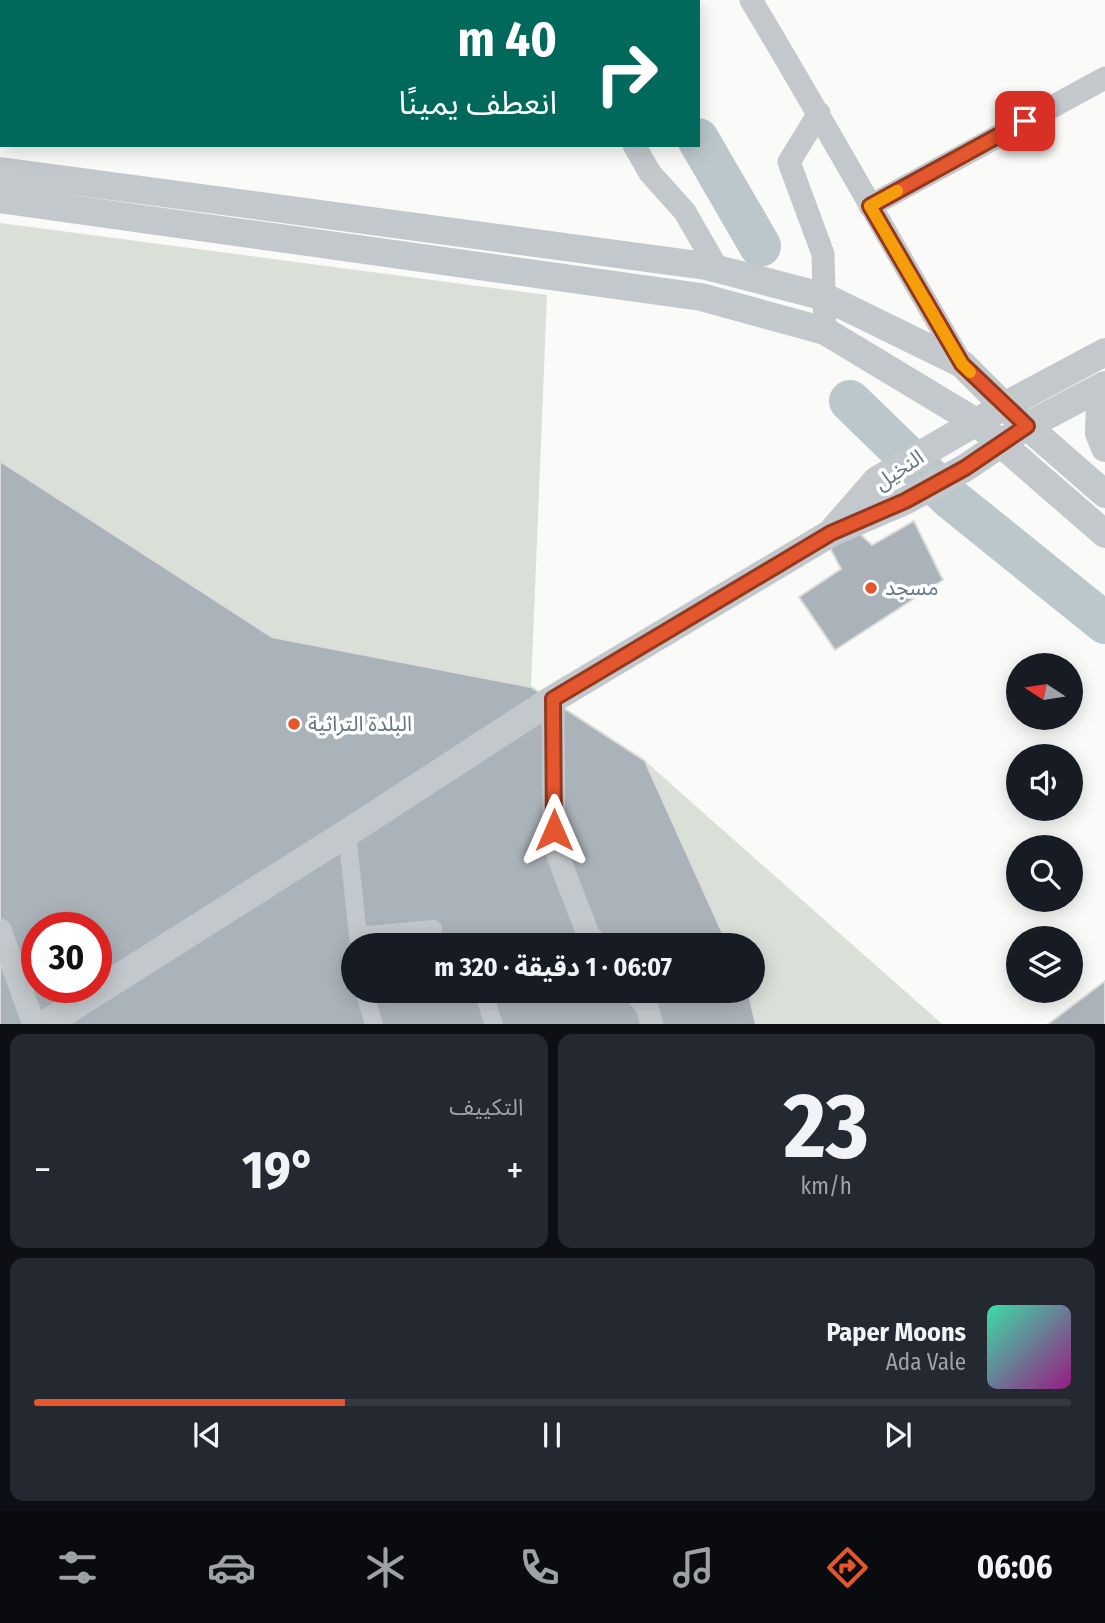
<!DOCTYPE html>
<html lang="ar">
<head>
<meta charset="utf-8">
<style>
	:root { --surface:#171b24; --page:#242831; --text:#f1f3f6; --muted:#9ea1a6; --line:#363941; --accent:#e4572e }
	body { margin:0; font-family:"Fira Sans Condensed","Noto Sans Arabic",sans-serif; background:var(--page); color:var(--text); direction:rtl; height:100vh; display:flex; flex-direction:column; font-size:26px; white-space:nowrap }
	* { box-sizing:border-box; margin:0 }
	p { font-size:23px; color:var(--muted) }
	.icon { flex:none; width:38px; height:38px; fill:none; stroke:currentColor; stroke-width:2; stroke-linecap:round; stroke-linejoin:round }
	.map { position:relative; height:1024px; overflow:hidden; direction:ltr }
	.drawer { display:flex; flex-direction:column; gap:10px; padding:10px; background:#0d0f14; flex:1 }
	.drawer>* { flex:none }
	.guide { position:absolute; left:0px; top:0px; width:700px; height:147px; box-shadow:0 4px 18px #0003; direction:rtl; background:#00695c; color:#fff; overflow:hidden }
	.needle { width:46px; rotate:282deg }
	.controls { position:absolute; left:1006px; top:653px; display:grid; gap:14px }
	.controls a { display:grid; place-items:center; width:77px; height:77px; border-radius:50%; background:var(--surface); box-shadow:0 4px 18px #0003; font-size:35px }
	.speed { position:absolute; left:21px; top:912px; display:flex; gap:14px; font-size:35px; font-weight:700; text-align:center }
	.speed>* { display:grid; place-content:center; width:91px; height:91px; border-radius:50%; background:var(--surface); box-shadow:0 4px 18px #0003; line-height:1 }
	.speed .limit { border:10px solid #d22; background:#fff; color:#111 }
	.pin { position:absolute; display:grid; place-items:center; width:60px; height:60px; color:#fff; margin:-30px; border-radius:14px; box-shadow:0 4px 10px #0006 }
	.me { position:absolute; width:77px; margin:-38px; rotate:0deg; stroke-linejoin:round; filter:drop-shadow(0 0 5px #0008) }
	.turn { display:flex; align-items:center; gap:24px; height:147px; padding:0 28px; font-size:32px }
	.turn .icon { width:91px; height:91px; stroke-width:2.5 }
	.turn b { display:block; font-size:49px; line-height:60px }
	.big { font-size:52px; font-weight:700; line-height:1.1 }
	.drawer .tile { flex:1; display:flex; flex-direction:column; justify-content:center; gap:10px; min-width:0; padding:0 24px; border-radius:14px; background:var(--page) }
	.drawer .dial { align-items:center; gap:0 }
	.dial b { font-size:91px; line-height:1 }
	.song { display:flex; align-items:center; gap:21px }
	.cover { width:84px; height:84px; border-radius:10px; background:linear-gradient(135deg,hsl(160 70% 55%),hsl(310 70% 35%)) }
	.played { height:7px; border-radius:4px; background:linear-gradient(90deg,var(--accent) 30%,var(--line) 30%) }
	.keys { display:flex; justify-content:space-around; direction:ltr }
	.heat { display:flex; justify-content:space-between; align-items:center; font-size:38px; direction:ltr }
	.drawer .tiles { flex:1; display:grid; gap:10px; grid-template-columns:1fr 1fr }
	.tile:last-child { grid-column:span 2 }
	.trip { position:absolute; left:341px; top:933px; width:424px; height:70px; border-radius:35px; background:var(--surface); box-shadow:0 4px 18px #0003; font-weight:700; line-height:70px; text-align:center; direction:rtl }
	.dock { display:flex; height:112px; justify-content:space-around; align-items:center; background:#090b0e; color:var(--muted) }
	.dock .icon { width:49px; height:49px }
	.dock .current { color:var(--accent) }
	.dock b { font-size:32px; color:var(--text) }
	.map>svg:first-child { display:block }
	.green { fill:#dadfd7 }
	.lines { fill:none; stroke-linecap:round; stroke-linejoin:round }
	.river { stroke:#bbc7cb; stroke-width:42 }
	.building { fill:#aab3b9; stroke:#dcdcda; stroke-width:2; fill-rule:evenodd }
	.pedestrian { stroke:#c3c8cc; stroke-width:18 }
	.minor { stroke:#c3c8cc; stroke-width:23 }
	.tertiary { stroke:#c3c8cc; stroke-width:28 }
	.route-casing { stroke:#94391e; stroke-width:18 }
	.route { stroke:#e4572e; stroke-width:12 }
	.slow { stroke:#f59e0b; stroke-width:12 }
	.poi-dot { fill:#e4572e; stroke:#fff; stroke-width:2.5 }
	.labels { text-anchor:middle; stroke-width:7; stroke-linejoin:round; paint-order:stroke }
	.street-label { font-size:21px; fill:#657683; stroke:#fff }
	.poi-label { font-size:21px; fill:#657683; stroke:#fff; text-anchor:start }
</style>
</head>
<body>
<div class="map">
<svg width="1105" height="1025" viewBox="0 0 1105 1025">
	<rect width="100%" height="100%" fill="#fafaf8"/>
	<!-- green -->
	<path class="green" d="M0,223L547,295L531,687L272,637L0,461Z
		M645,761L942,1024H756L748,991L752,990V945H728Z"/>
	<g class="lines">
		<!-- river -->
		<path class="river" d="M618,0L619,2
			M698,139L760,246
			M850,401L950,498L1105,623"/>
	</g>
	<!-- building -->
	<path class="building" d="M0,461L272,637L531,687L645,761L728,945H354V990H748L756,1025H0ZM37,928H96V987H37Z
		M914,521L943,580L835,650L799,597L841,569L830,548L858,532L872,545Z
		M1105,981V1025H1047Z"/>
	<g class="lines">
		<!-- pedestrian -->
		<path class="pedestrian" d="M347,833L359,945
			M358,936L433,929
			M364,990L374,1025
			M484,994L494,1025"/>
		<!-- minor -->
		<path class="minor" d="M550,0L551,2
			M751,0C823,120 891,243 962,364
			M111,2L115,0
			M0,50L2,49
			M819,113L789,162L823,254L825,331
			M634,145L650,173L685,212L717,268
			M870,206L1105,78
			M553,699L554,830L558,856L588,934L597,945
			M0,930L34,1025
			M633,990L647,1007L652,1025"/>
		<!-- tertiary -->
		<path class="tertiary" d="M0,171L706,266L825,297L962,364L1004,406L1105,494
			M0,199L701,297L825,331L976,422L1105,534
			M1105,400L1100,405L1099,433L1105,448
			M835,528L877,480L1004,406L1105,352
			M44,1025L347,833L553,699L831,533L905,501L965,468L1027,426L1105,385"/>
	</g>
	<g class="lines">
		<!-- route casing -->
		<g class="route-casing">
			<path id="route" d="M554,830L553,699L831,533L905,501L965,468L1027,426L962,364L870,206L1025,121"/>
		</g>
		<!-- route -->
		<use href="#route" class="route"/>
		<!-- slow -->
		<path class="slow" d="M897,191L870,206L962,364L970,372"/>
	</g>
	<!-- markers -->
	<g class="poi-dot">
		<circle cx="871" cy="588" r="7"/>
		<circle cx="294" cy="724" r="7"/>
	</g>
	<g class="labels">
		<!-- street labels -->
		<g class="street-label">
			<text transform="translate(899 470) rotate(-34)" y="7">النخيل</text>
		</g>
		<!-- poi labels -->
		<g class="poi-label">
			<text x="885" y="595">مسجد</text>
			<text x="308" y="731">البلدة التراثية</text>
		</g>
	</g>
</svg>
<div class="controls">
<a><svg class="needle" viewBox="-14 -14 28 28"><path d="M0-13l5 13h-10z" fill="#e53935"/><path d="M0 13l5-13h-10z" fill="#9ea1a6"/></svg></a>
<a><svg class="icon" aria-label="sound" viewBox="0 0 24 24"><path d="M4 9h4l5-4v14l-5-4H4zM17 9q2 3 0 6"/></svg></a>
<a><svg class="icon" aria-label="search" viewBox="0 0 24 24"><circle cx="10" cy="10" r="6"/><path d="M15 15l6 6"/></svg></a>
<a><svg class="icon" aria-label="layers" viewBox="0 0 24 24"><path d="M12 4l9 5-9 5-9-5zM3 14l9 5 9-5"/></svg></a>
</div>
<div class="speed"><div class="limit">30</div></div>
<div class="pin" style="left:1025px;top:121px;background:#d93025"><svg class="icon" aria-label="arrive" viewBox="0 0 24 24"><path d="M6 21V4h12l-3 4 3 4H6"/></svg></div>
<svg class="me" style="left:554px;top:830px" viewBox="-20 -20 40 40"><path d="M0-17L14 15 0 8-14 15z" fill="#e4572e" stroke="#fff" stroke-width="4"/></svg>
<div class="trip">06:07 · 1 دقيقة · 320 m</div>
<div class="guide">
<div class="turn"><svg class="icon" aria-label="right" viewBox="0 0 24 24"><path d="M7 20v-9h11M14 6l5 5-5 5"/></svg><div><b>40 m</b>انعطف يمينًا</div></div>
</div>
</div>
<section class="drawer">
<div class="tiles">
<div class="tile dial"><b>23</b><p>km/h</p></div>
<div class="tile"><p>التكييف</p>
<div class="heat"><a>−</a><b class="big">19°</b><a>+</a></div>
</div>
<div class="tile">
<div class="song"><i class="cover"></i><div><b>Paper Moons</b><p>Ada Vale</p></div></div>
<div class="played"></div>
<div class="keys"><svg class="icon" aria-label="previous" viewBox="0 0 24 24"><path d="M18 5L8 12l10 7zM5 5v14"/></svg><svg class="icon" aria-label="pause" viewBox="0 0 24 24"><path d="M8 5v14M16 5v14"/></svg><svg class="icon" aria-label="next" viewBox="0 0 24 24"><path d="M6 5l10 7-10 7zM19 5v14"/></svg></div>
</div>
</div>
</section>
<nav class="dock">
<b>06:06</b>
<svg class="icon current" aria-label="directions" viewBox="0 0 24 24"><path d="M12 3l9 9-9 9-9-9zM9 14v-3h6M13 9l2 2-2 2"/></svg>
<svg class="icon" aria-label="music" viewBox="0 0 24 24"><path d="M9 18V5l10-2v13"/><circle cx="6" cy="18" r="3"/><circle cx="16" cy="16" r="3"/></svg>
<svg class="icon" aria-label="phone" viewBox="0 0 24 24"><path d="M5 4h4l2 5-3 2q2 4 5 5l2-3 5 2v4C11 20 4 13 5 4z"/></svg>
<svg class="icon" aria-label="climate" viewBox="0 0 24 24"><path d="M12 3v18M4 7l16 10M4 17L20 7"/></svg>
<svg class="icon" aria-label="car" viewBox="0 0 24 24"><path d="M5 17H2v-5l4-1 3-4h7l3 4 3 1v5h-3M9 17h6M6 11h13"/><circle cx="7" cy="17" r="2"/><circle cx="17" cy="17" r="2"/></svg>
<svg class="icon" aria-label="filters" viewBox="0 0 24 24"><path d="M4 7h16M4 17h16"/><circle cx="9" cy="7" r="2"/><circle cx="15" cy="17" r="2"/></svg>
</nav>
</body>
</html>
